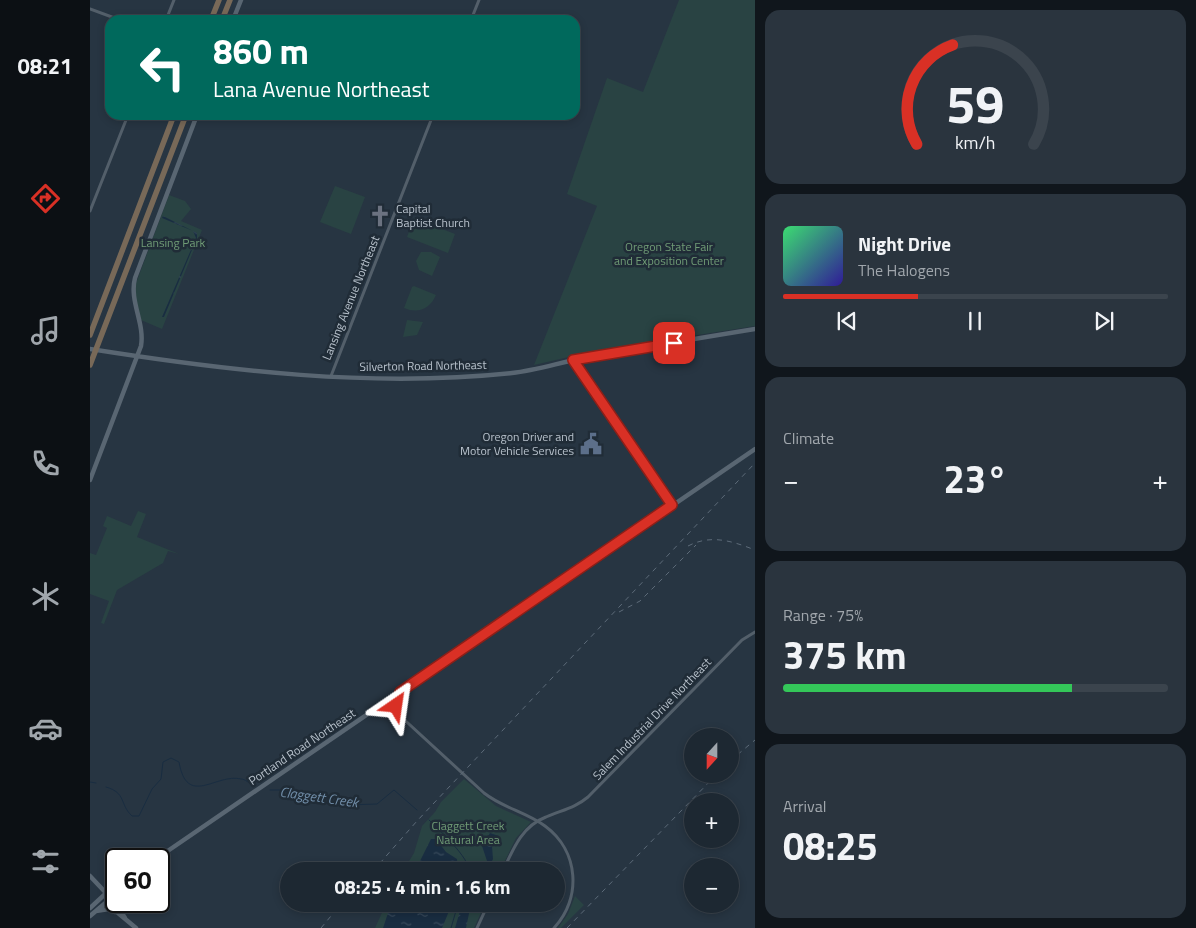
<!DOCTYPE html>
<html lang="en">
<head>
<meta charset="utf-8">
<style>
	:root { --surface:#1d2832; --page:#2a343e; --text:#f1f3f6; --muted:#a0a6ac; --line:#3b444d; --accent:#d93025 }
	body { margin:0; font-family:"Titillium Web",sans-serif; background:var(--page); color:var(--text); height:100vh; display:flex; flex-direction:column; font-size:19px; white-space:nowrap }
	* { box-sizing:border-box; margin:0 }
	p { font-size:16px; color:var(--muted) }
	.icon { flex:none; width:28px; height:28px; fill:none; stroke:currentColor; stroke-width:2; stroke-linecap:round; stroke-linejoin:round }
	.map { position:relative; flex:1; overflow:hidden }
	.side { display:flex; flex-direction:column; gap:10px; padding:10px; background:#10161c; width:441px }
	.side>* { flex:none }
	.guide { position:absolute; left:15px; top:15px; width:475px; height:105px; border-radius:15px; box-shadow:0 2px 8px #0003,0 0 0 1px var(--line); background:#00695c; color:#fff; overflow:hidden }
	.needle { width:32px; rotate:201deg }
	.fabs { position:absolute; left:594px; top:728px; display:grid; gap:10px }
	.fabs a { display:grid; place-items:center; width:55px; height:55px; border-radius:50%; background:var(--surface); box-shadow:0 2px 8px #0003,0 0 0 1px var(--line); font-size:25px }
	.speed { position:absolute; left:15px; top:848px; display:flex; gap:10px; font-size:25px; font-weight:700; text-align:center }
	.speed>* { display:grid; place-content:center; width:65px; height:65px; border-radius:50%; background:var(--surface); box-shadow:0 2px 8px #0003,0 0 0 1px var(--line); line-height:1 }
	.speed .limit { border:2px solid #111; border-radius:8px; background:#fff; color:#111 }
	.pin { position:absolute; display:grid; place-items:center; width:42px; height:42px; color:#fff; margin:-21px; border-radius:10px; box-shadow:0 2px 8px #0006 }
	.me { position:absolute; width:55px; margin:-28px; rotate:32deg; stroke-linejoin:round; filter:drop-shadow(0 0 4px #0008) }
	.turn { display:flex; align-items:center; gap:18px; height:105px; padding:0 25px; font-size:22px }
	.turn .icon { width:65px; height:65px; stroke-width:2.5 }
	.turn b { display:block; font-size:35px; line-height:42px }
	.big { font-size:38px; font-weight:700; line-height:1.1 }
	.side .card { flex:1; display:flex; flex-direction:column; justify-content:center; gap:8px; min-width:0; padding:0 18px; border-radius:15px; background:var(--page) }
	.side .dial { align-items:center; gap:0 }
	.dial svg { height:130px; overflow:visible; fill:none; stroke:var(--line); stroke-width:7; stroke-linecap:round; text-anchor:middle }
	.dial text { fill:var(--text); stroke:none }
	.song { display:flex; align-items:center; gap:15px }
	.cover { width:60px; height:60px; border-radius:8px; background:linear-gradient(135deg,hsl(140 70% 55%),hsl(250 70% 35%)) }
	.played { height:5px; border-radius:2px; background:linear-gradient(90deg,var(--accent) 35%,var(--line) 35%) }
	.keys { display:flex; justify-content:space-around; direction:ltr }
	.heat { display:flex; justify-content:space-between; align-items:center; font-size:28px; direction:ltr }
	.charge { height:8px; border-radius:4px; background:linear-gradient(90deg,#34c759 75%,var(--line) 0) }
	.trip { position:absolute; left:190px; top:862px; width:285px; height:50px; border-radius:25px; background:var(--surface); box-shadow:0 2px 8px #0003,0 0 0 1px var(--line); font-weight:700; line-height:50px; text-align:center }
	main { display:flex; flex:1; min-height:0 }
	.menu { display:flex; flex-direction:column; width:90px; justify-content:space-around; align-items:center; background:#0c1014; color:var(--muted) }
	.menu .icon { width:35px; height:35px }
	.menu .current { color:var(--accent) }
	.menu b { font-size:22px; color:var(--text) }
	.map>svg:first-child { display:block }
	.green { fill:#294343 }
	.water { fill:url(#water-ripples) }
	.lines { fill:none; stroke-linecap:round; stroke-linejoin:round }
	.stream { stroke:#192d41; stroke-width:1 }
	.minor { stroke:#535f6a; stroke-width:3 }
	.major { stroke:#596672; stroke-width:4.5 }
	.highway { stroke:#786958; stroke-width:5.5 }
	.rail { stroke:#5d6b79; stroke-width:1; stroke-dasharray:5 5; stroke-linecap:butt }
	.route-casing { stroke:#8d1f18; stroke-width:12 }
	.route { stroke:#d93025; stroke-width:9 }
	.labels { text-anchor:middle; stroke-width:5; stroke-linejoin:round; paint-order:stroke }
	.poi-label { font-size:12px; fill:#b8c2cc; stroke:#202c37; text-anchor:start }
	.park-label { font-size:12px; fill:#709c76; stroke:#202c37 }
	.street-label { font-size:12px; fill:#b8c2cc; stroke:#202c37 }
	.water-label { font-size:14px; font-style:italic; fill:#728faa; stroke:#202c37 }
</style>
</head>
<body>
<main>
<nav class="menu">
<b>08:21</b>
<svg class="icon current" aria-label="directions" viewBox="0 0 24 24"><path d="M12 3l9 9-9 9-9-9zM9 14v-3h6M13 9l2 2-2 2"/></svg>
<svg class="icon" aria-label="music" viewBox="0 0 24 24"><path d="M9 18V5l10-2v13"/><circle cx="6" cy="18" r="3"/><circle cx="16" cy="16" r="3"/></svg>
<svg class="icon" aria-label="phone" viewBox="0 0 24 24"><path d="M5 4h4l2 5-3 2q2 4 5 5l2-3 5 2v4C11 20 4 13 5 4z"/></svg>
<svg class="icon" aria-label="climate" viewBox="0 0 24 24"><path d="M12 3v18M4 7l16 10M4 17L20 7"/></svg>
<svg class="icon" aria-label="car" viewBox="0 0 24 24"><path d="M5 17H2v-5l4-1 3-4h7l3 4 3 1v5h-3M9 17h6M6 11h13"/><circle cx="7" cy="17" r="2"/><circle cx="17" cy="17" r="2"/></svg>
<svg class="icon" aria-label="filters" viewBox="0 0 24 24"><path d="M4 7h16M4 17h16"/><circle cx="9" cy="7" r="2"/><circle cx="15" cy="17" r="2"/></svg>
</nav>
<div class="map">
<svg width="665" height="928" viewBox="0 0 665 928">
	<defs>
		<pattern id="water-ripples" width="26" height="14" patternUnits="userSpaceOnUse" patternTransform="scale(1.25)"><rect width="26" height="14" fill="#192d41"/><path d="M2 4q2-2 4 0t4 0M15 11q2-2 4 0t4 0" fill="none" stroke="#384a5b"/></pattern>
	</defs>
	<rect width="100%" height="100%" fill="#273542"/>
	<!-- green -->
	<path class="green" d="M589,0H665V326L505,351L444,365L507,206L477,194L517,78L553,92Z
		M245,186L275,197L261,234L230,222Z
		M79,195L95,201L101,209L91,221L112,230L72,329L51,320L46,303L45,286Z
		M324,218L365,234L358,253L317,237Z
		M331,252H341L350,257L342,276L329,270L326,261Z
		M324,286L346,295C340,309 328,314 314,308L322,287Z
		M317,320L333,322L327,335L313,337Z
		M48,511L56,514L47,537L89,554L78,551L73,563L27,590L14,624L11,623L19,601L0,594V553L6,555L17,528L13,526L17,516L41,526Z
		M374,779L406,806L441,822L426,838L410,871H313L324,853L332,826L345,812L351,802Z
		M485,896L494,905L471,928H468L478,914Z
		M296,904H395L384,928H285Z"/>
	<!-- water -->
	<path class="water" d="M73,216L107,233V238L74,317H72L106,238L103,231L72,218Z
		M400,833L409,836L402,846L403,859L397,871L399,867L392,846Z
		M341,839H346L356,852L367,859L368,871H320L329,863Z
		M301,904H362L352,928H293Z
		M372,904H381L376,928H365Z"/>
	<g class="lines">
		<!-- stream -->
		<path class="stream" d="M0,782L6,783
			M16,787C37,793 29,804 42,816H49L62,789L71,779L73,762L81,758L89,762C97,808 126,773 151,779C155,779 159,783 162,785
			M180,790H191L240,804L257,805L287,804L304,790L327,810
			M339,820C349,830 380,858 379,871
			M361,928L368,904"/>
		<!-- minor -->
		<path class="minor" d="M0,9L30,20
			M76,20L84,0
			M381,20L389,0
			M0,211L38,115
			M483,360L582,505
			M241,376L343,115
			M295,702L394,793C413,808 436,812 455,826C489,851 492,898 464,928
			M413,871C423,849 432,826 456,817C472,810 485,808 498,797L652,640L665,632
			M387,928L398,904"/>
		<!-- major -->
		<path class="major" d="M143,20L151,0
			M0,349C139,371 282,388 422,373C449,370 474,361 500,357C555,347 610,338 665,329
			M0,480L51,346C55,323 39,301 45,278L107,115
			M309,715L306,705L310,693
			M66,859L665,449
			M0,876L16,893L28,913L46,928
			M21,896L35,918
			M0,908L26,884
			M6,911L19,909L25,912
			M0,916L26,894"/>
		<!-- highway -->
		<path class="highway" d="M121,20L129,0
			M132,20L140,0
			M0,335L84,115
			M0,365L96,115"/>
		<!-- rail -->
		<path class="rail" d="M598,546C621,534 642,541 665,550
			M529,612L550,601L606,545
			M640,761L665,740
			M283,871L327,821L665,463
			M231,928L251,904
			M477,928L627,774"/>
	</g>
	<g class="lines">
		<!-- route casing -->
		<g class="route-casing">
			<path id="route" d="M306,706L310,692L582,505L483,360L584,343"/>
		</g>
		<!-- route -->
		<use href="#route" class="route"/>
	</g>
	<!-- icons -->
	<defs>
		<g id="church-bare" transform="scale(1.725)"><path d="M-1.2-6h2.4v3.5h3.3v2.4h-3.3V6h-2.4V-.1h-3.3v-2.4h3.3Z" fill="#6b7280" stroke="#202c37" stroke-width="2.5" paint-order="stroke"/></g>
		<g id="civic-bare" transform="scale(1.725)"><path d="M-.6-6.5H3V-4.5H.6V-3L4-1V1h2V6H-6V1h2V-1L-.6-3ZM-1.2 2.5V6h2.4V2.5Z" fill="#5c6f8a" stroke="#202c37" stroke-width="2.5" paint-order="stroke"/></g>
	</defs>
	<g fill-rule="evenodd">
		<use href="#church-bare" x="290" y="216"/>
		<use href="#civic-bare" x="501" y="444"/>
	</g>
	<g class="labels">
		<!-- poi labels -->
		<g class="poi-label">
			<text x="306" y="213">Capital<tspan x="306" dy="14">Baptist Church</tspan></text>
			<text x="484" y="441" text-anchor="end">Oregon Driver and<tspan x="484" dy="14">Motor Vehicle Services</tspan></text>
		</g>
		<!-- park labels -->
		<g class="park-label">
			<text x="83" y="247">Lansing Park</text>
			<text x="579" y="251">Oregon State Fair<tspan x="579" dy="14">and Exposition Center</tspan></text>
			<text x="378" y="830">Claggett Creek<tspan x="378" dy="14">Natural Area</tspan></text>
		</g>
		<!-- street labels -->
		<g class="street-label">
			<text transform="translate(261 298) rotate(-68)" y="4">Lansing Avenue Northeast</text>
			<text transform="translate(333 366) rotate(-1)" y="4">Silverton Road Northeast</text>
			<text transform="translate(562 719) rotate(-46)" y="4">Salem Industrial Drive Northeast</text>
			<text transform="translate(212 747) rotate(-34)" y="4">Portland Road Northeast</text>
		</g>
		<!-- water labels -->
		<g class="water-label">
			<text transform="translate(229 797) rotate(8)" y="5">Claggett Creek</text>
		</g>
	</g>
</svg>
<div class="fabs">
<a><svg class="needle" viewBox="-14 -14 28 28"><path d="M0-13l5 13h-10z" fill="#e53935"/><path d="M0 13l5-13h-10z" fill="#a0a6ac"/></svg></a>
<a>+</a>
<a>−</a>
</div>
<div class="speed"><div class="limit">60</div></div>
<div class="pin" style="left:584px;top:343px;background:#d93025"><svg class="icon" aria-label="arrive" viewBox="0 0 24 24"><path d="M6 21V4h12l-3 4 3 4H6"/></svg></div>
<svg class="me" style="left:306px;top:706px" viewBox="-20 -20 40 40"><path d="M0-17L14 15 0 8-14 15z" fill="#d93025" stroke="#fff" stroke-width="4"/></svg>
<div class="trip">08:25 · 4 min · 1.6 km</div>
<div class="guide">
<div class="turn"><svg class="icon" aria-label="left" viewBox="0 0 24 24"><path d="M17 20v-9H6M10 6l-5 5 5 5"/></svg><div><b>860 m</b>Lana Avenue Northeast</div></div>
</div>
</div>
<section class="side">
<div class="card dial"><svg viewBox="0 0 100 80">
<path d="M14 69A42 42 0 1 1 86 69"/>
<path d="M14 69A42 42 0 0 1 36 8" stroke="#d93025"/>
<text x="50" y="56" font-size="32" font-weight="700">59</text>
<text x="50" y="72" font-size="11">km/h</text>
</svg></div>
<div class="card">
<div class="song"><i class="cover"></i><div><b>Night Drive</b><p>The Halogens</p></div></div>
<div class="played"></div>
<div class="keys"><svg class="icon" aria-label="previous" viewBox="0 0 24 24"><path d="M18 5L8 12l10 7zM5 5v14"/></svg><svg class="icon" aria-label="pause" viewBox="0 0 24 24"><path d="M8 5v14M16 5v14"/></svg><svg class="icon" aria-label="next" viewBox="0 0 24 24"><path d="M6 5l10 7-10 7zM19 5v14"/></svg></div>
</div>
<div class="card"><p>Climate</p>
<div class="heat"><a>−</a><b class="big">23°</b><a>+</a></div>
</div>
<div class="card"><p>Range · 75%</p><b class="big">375 km</b><div class="charge"></div></div>
<div class="card"><p>Arrival</p><b class="big">08:25</b></div>
</section>
</main>
</body>
</html>
